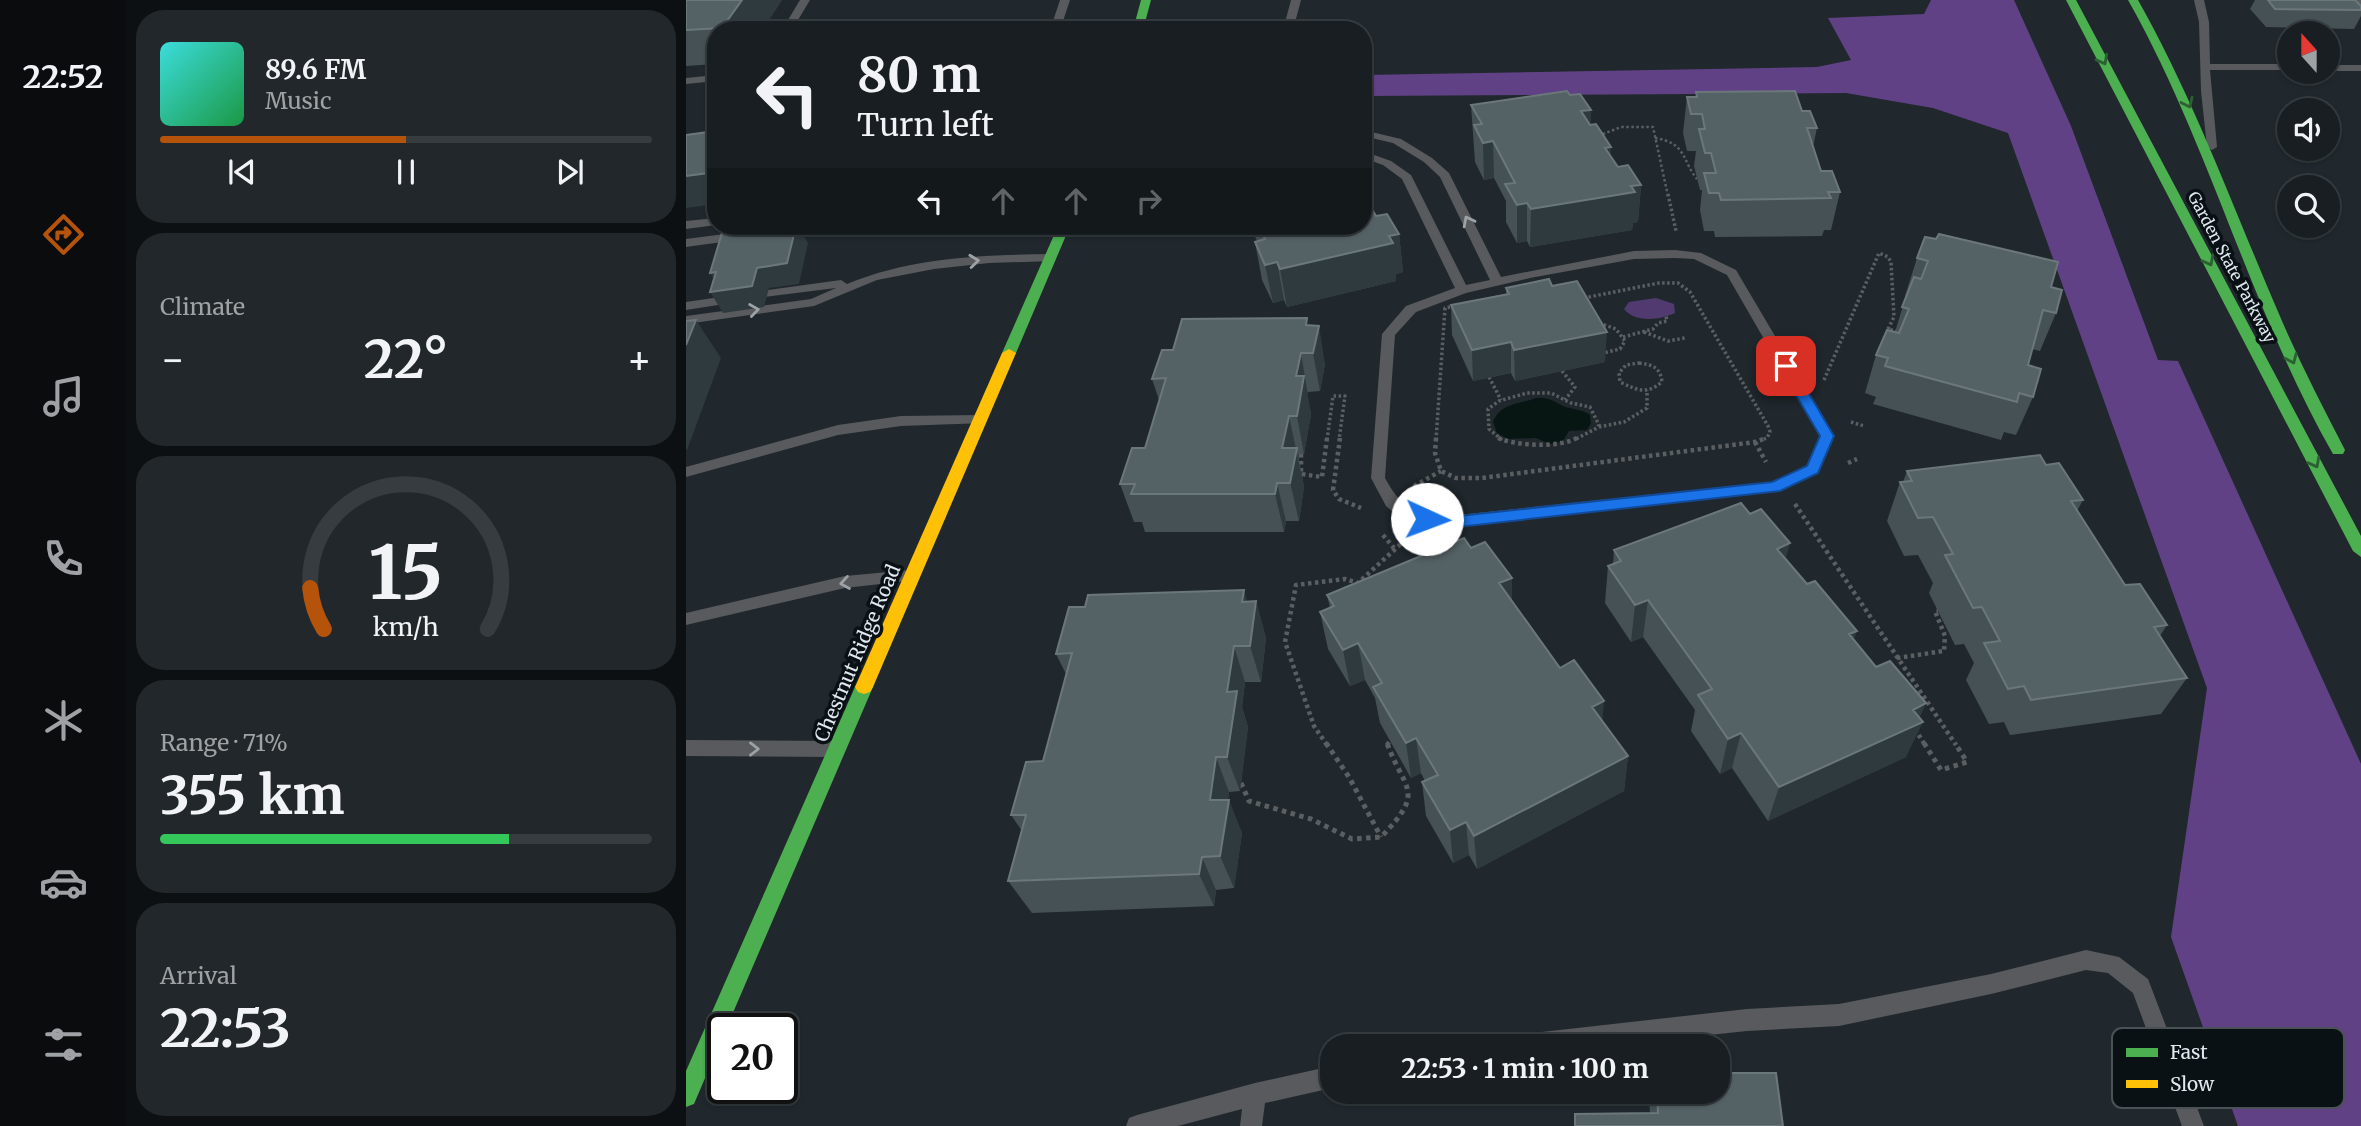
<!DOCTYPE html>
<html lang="en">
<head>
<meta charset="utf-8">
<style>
	:root { --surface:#181e22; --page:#21272a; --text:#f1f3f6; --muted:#9fa2a5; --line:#363c40; --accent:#b45309 }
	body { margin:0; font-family:Merriweather,serif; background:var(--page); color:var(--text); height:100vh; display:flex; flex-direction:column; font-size:26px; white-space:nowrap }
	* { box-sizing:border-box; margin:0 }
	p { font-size:23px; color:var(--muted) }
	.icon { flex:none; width:38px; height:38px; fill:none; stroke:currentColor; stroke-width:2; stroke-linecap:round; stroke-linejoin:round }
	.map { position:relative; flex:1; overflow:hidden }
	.panel { display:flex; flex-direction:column; gap:10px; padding:10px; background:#0d1013; width:560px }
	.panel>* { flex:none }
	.hud { position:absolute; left:21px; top:21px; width:665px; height:214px; border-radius:28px; box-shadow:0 2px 5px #0004,0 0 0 2px var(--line); background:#181e22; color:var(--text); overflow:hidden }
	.needle { width:46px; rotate:339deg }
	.fabs { position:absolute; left:1591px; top:21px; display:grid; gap:14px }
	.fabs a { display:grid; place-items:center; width:63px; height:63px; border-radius:50%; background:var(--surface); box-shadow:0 2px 5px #0004,0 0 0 2px var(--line); font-size:35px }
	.speed { position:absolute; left:21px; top:1013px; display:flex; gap:14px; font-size:35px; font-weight:700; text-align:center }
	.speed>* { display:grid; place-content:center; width:91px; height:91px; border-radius:50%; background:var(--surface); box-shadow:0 2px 5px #0004,0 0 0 2px var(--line); line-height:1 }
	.speed .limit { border:4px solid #111; border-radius:10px; background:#fff; color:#111 }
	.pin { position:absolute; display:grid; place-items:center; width:60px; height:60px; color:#fff; margin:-30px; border-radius:14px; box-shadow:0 4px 10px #0006 }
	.me { position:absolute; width:77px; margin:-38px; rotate:92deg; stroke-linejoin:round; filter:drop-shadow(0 0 5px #0008) }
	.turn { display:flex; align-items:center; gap:24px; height:147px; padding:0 35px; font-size:32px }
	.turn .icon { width:91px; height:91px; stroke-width:2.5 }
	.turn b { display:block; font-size:49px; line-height:60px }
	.lanes { display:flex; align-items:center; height:66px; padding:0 35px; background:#0003; justify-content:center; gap:35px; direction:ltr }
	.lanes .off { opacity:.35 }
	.big { font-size:52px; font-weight:700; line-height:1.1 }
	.panel .widget { flex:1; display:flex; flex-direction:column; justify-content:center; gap:10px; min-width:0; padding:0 24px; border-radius:28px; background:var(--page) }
	.panel .dial { align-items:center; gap:0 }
	.dial svg { height:182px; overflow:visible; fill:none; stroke:var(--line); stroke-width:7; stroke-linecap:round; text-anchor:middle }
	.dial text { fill:var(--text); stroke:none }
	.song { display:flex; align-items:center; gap:21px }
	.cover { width:84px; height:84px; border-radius:10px; background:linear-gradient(135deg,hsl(180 70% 55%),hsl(140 70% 35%)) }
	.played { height:7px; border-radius:4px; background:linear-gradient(90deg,var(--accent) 50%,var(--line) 50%) }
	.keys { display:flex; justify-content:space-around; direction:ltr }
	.heat { display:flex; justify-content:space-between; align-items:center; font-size:38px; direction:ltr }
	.charge { height:10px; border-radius:5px; background:linear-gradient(90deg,#34c759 71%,var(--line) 0) }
	.trip { position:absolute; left:634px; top:1034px; width:410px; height:70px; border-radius:28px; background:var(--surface); box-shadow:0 2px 5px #0004,0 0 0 2px var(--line); font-weight:700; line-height:70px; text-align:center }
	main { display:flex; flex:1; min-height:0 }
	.menu { display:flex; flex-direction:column; width:126px; justify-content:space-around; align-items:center; background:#0a0c0e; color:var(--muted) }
	.menu .icon { width:49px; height:49px }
	.menu .active { color:var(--accent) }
	.menu b { font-size:32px; color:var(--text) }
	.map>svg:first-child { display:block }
	.green { fill:#513a6f }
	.forest { fill:#614186 }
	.water { fill:#071613 }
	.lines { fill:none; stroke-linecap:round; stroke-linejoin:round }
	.path-far3 { stroke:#5c5f62; stroke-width:2.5; stroke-dasharray:2.5 2.5; stroke-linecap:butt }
	.path-far2 { stroke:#5c5f62; stroke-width:3.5; stroke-dasharray:2.5 2.5; stroke-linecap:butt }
	.path-far1 { stroke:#5c5f62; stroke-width:4.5; stroke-dasharray:3.5 3.5; stroke-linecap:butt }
	.path { stroke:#5c5f62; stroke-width:5; stroke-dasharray:4.5 4.5; stroke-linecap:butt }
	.lane { fill:#585a5d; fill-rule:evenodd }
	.fast { fill:#4caf50; fill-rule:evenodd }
	.slow { fill:#ffc107; fill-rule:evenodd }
	.wall { fill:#455155 }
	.shaded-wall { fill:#2f3a3e }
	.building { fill:#556265; stroke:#6b777b; stroke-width:2 }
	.oneway { stroke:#2b6032 }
	.oneway2 { stroke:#9ca2a6 }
	.route { fill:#1a73e8; stroke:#114b97; stroke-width:2 }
	.labels { text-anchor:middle; stroke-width:7; stroke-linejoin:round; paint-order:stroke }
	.far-street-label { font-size:16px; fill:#e0e9f0; stroke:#0a1115 }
	.street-label { font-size:19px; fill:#e0e9f0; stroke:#0a1115 }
	.key { fill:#0a1115; stroke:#4a5257; stroke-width:2 }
	.key-label { font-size:19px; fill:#e0e9f0 }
</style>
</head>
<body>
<main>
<nav class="menu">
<b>22:52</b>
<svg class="icon active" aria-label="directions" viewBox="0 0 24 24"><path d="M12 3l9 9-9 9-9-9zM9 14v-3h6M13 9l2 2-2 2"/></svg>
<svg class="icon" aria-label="music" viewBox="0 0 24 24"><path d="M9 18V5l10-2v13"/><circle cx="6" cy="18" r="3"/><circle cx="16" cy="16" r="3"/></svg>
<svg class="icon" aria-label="phone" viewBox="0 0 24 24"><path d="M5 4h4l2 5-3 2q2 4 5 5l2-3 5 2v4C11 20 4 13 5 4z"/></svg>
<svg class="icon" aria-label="climate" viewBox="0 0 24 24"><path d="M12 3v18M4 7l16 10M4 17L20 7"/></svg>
<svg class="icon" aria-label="car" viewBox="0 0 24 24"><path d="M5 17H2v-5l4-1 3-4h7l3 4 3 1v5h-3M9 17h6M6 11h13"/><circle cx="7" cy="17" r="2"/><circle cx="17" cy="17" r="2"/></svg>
<svg class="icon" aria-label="filters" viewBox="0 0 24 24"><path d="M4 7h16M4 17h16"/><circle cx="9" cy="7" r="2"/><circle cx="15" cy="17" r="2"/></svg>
</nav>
<section class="panel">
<div class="widget">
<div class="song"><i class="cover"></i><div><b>89.6 FM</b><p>Music</p></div></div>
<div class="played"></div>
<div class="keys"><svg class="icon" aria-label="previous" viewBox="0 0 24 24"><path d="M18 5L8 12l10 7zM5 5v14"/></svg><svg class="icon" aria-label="pause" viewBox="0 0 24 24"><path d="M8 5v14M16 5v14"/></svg><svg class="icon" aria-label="next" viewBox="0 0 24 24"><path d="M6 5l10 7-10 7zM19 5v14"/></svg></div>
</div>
<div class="widget"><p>Climate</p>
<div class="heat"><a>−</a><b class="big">22°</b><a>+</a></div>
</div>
<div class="widget dial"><svg viewBox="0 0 100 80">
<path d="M14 69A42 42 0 1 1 86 69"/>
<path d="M14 69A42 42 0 0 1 8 51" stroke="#b45309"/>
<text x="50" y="56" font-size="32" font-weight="700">15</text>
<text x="50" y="72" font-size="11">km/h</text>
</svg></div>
<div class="widget"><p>Range · 71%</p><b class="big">355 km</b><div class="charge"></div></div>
<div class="widget"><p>Arrival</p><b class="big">22:53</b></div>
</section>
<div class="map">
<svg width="1675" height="1126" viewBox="0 0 1675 1126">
	<rect width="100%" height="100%" fill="#20282d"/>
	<!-- green -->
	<path class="green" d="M970,298L988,304L989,313C974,320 949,323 938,309L943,302Z"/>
	<!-- forest -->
	<path class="forest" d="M1245,0H1328L1385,126L1472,360L1492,361L1675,764V1126H1552L1485,937L1521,688L1322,133L1247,108L1160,93L677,96V75L1131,67L1165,60L1142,18L1238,14Z"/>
	<!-- water -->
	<path class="water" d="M850,398C863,397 867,401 877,406C886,410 895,408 904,415L905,423L901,430L883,431L877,441L864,444L850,438L822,439L811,433L807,422C814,403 834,404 850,398Z"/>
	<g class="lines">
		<!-- path-far3 -->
		<path class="path-far3" d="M912,136L935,127H967L982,196
			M969,138C1001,143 996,161 1011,179"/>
		<!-- path-far2 -->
		<path class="path-far2" d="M982,194L990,231
			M913,323L930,329L939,341L934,349L917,353
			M958,332L982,341L999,338
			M937,337L967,329L972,323L981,321L980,316
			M953,363C967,365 974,367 976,382C960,395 951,390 934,382L933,373L940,365Z
			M876,371L889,387L879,400
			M803,377L815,400
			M1138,380L1193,253L1202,257L1205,262L1208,317L1202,329L1210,331
			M1165,422L1178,426
			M913,427L938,422L961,408V390
			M641,440L647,396H659L653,440
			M750,440L759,308L856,288L861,289L873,303L973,283H992L1004,292L1082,426L1084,432L1081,438L1075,440
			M816,440L803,429L802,409L813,401L841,393H865L885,403L904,407L913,425L911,428L888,440"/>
		<!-- path-far1 -->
		<path class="path-far1" d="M654,438L647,490L653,499L675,508
			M750,438L749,453L755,471L770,478H796L1069,442L1080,438
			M812,438C831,446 873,448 891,438
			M1069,442L1080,462
			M615,454V474L636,477L641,438
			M1162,463L1171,459
			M728,486L755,471
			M1109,504L1270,745
			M697,535L708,548
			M1211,658L1258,651L1259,636L1249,611H1252
			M1229,729L1239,745
			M641,745L628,726L599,642L610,585L659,579L672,583L718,541
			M701,745L704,741"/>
		<!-- path -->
		<path class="path" d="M640,743L663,777L695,837
			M1238,743L1255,770L1281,762L1269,743
			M555,783L563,801L625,819L666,839L695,837C741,790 718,791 701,743"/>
		<!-- lane -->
		<path class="lane" d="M114,0H124L106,30H96Z
			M374,0H384L374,30H364Z
			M605,0H615L607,30H597Z
			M1508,0H1518L1523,22L1524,64H1603V70H1524L1531,147L1526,150L1521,147L1515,91L1513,22Z
			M1665,0H1675V6Z
			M1642,65H1675V71H1642Z
			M30,75V81L0,84V78Z
			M677,130L715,139L746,158L763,173L815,277L948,251L989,250L1015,253L1050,270L1148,436L1132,474L1088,492L763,528L737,524L714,518L700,506L685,478L696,334L720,306L769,288L716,179L697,165L677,158V151L705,161L725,175L780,285L804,280L754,177L738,162L707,143L677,136ZM989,258L1008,259L1041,275L1134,436L1121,467L1086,482L763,516C728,513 717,511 699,478L709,335L730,312L780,293L844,278L948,259Z
			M30,218V225L0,229V221Z
			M99,226H131C121,232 97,236 87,230Z
			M54,232L60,236L58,239L0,247V239Z
			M364,254L370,258L368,261L303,263L248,269L191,280L128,306L0,324V316L125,299L150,288L78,297L76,294L82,290L155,280L161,284C225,257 296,255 364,254Z
			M41,296L45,297V303L0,310V302Z
			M294,415L301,420L299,423L215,426L152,435L0,477V467L152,425L215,416Z
			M224,570L230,572L232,576L230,580L159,588L0,625V613L159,576Z
			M0,740L148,741L154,744L157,749L154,754L148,757L0,756Z
			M1400,950L1433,957L1462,979L1518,1126H1496L1447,993L1422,973L1400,970L1305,994L1153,1026L1061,1031L919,1046H817L820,1038L828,1035L1061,1009L1153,1004L1305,974Z
			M646,1066V1088L579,1103L576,1126H554L556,1109L492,1126H440L443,1118L451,1115L569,1083Z"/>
		<!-- fast -->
		<path class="fast" d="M455,0H465L457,30H447Z
			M1380,0H1390L1675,536V557L1667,551Z
			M1442,0H1452C1510,103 1549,213 1596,321C1615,365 1637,407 1659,450L1657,454H1647C1564,309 1524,145 1442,0Z
			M372,226H384L330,353L328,356H318L316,353Z
			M178,680L184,682L187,687L40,1029H37V1036L8,1104L0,1107V1071L169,687L172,682Z"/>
		<!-- slow -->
		<path class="slow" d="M323,349L330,353L187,687L184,692L178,694L172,692L169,687L316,353Z"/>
	</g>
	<!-- wall -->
	<path class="wall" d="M0,0H96L76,30H30V64L0,66Z
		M1569,0H1669L1675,6V16L1668,29L1580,27L1564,9Z
		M1010,92L1116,111L1131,128L1127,147L1135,171L1154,192L1145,230H1138L1136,236L1029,237L1028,231H1018L1014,210L1016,190H1014L1008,166L1010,151H1001L997,133L1001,97H1010Z
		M884,95L905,110L904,125L932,167L955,185L952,222L947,223L946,230L844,247L841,241L831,243L820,222V201L808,178L798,180L789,162L785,105Z
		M686,209L690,216L713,234L717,272L710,274V281L601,307L598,300L587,303L576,280L569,242L571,241L567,232L556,234L552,226H677Z
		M1231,258L1365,287L1370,313L1354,351L1346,349L1342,365L1347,397L1330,435L1318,432L1315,440L1187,404L1190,397L1179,393L1190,355L1209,332L1220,296H1219Z
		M866,286L919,362L829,381L825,373L787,381L766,335L765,305L820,294V288Z
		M622,325L639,364L634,391L622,392L621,394L625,414L618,454H612L618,487L613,521H600L598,532H459L456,522H448L434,484L459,448L473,400L466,379L487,350Z
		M1360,465L1397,500L1391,511L1439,585L1481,625L1474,636L1501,678L1475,714L1324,735L1318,722L1303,724L1280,680L1288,663L1278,644L1269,645L1243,593L1247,583L1232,555L1218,556L1201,521L1214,482H1217L1221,471Z
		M1064,514L1190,667L1240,703L1233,718L1220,757L1082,821L1046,768L1034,774L1005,731L1009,710L957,637L945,642L919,603L922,566L927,564L928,550Z
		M785,548L826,578V602L874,668L916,721L942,756L938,791L791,869L783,855L767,863L740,816L736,782L739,781L735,773L725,778L694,723L689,698L679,680L664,686L642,649L634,612L644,608L641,595Z
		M570,601L580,638L575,682H559L556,707L562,727L554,791L543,792L542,800L556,833L548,888L530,890L528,906L346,913L322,881L336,831L325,815L357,761L380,674L370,654L399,607Z
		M964,1092H1031L1097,1126H888L889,1114L964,1113L963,1098Z"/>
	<!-- shaded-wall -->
	<path class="shaded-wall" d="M56,0H96L76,30H37L36,28Z
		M905,110L903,146L895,111Z
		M807,141L808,178L798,180L797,143Z
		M925,147L923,184L919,148Z
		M30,172V204L0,208V176Z
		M955,185L952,222L947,223L946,230L844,247L845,209Z
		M684,195L688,232L678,196Z
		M841,203V241L831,243V205Z
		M110,226H113L122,243L113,284L83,288L78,307L37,313L24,292L35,291L24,273L71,268Z
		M554,226H565L567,232L556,234Z
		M713,234L717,272L710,274V281L601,307L594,269Z
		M591,262L598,300L587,303L579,265Z
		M10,320L35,358L1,450H0V345Z
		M633,326L639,364L634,391L627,353Z
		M921,332L919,362L829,381L828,350Z
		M825,342V373L787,381L786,350Z
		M615,353L625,414L618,454L611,416L610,376Z
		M603,416L618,487L613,521L596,448Z
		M591,483L600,521L598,532L589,494Z
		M1104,543L1094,581L1091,549Z
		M826,578V615L813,583Z
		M558,590L567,622L570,601L580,638L575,682L564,646L556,602Z
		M962,600L957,637L945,642L949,605Z
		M1171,631L1158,668L1163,634Z
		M672,643L679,680L664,686L657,650Z
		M548,646L559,682L556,707L562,727L554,791L541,757V692Z
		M918,701L915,737L906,707Z
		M1240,703L1230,725L1237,722L1220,757L1082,821L1093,787L1227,710Z
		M1055,733L1046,768L1034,774L1042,739Z
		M730,738L735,773L725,778L720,743Z
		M942,756L938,791L791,869L788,836Z
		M530,757L543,792L538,834L524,800Z
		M543,800L556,833L548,888L534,856Z
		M780,822L783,855L767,863L764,830Z
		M516,857L530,890L528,906L513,874Z"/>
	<!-- building -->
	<path class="building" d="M0,0H56L36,28L0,30Z
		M1582,0H1669L1675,6V10L1589,9Z
		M881,91L884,95L894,94L905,110L895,111L904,125L910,124L925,147L919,148L932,167L942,165L955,185L945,186L949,192L845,209L841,203L831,205L819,184L829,183L807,141L797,143L788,125L796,124L785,105Z
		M1109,91L1116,111H1124L1131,128H1121L1135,171H1146L1154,192H1142L1145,198L1035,200L1033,193H1023L1018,173H1030L1025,153H1019L1013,129H1019L1016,114H1005L1001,97H1011L1010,92Z
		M30,131V172L0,176V135Z
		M677,183L684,195L678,196L690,216L701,214L713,234L703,236L707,243L594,269L591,262L579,265L569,242L579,239L573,226H677Z
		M66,226H110L101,263L71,268L66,286L24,292L30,272L24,273L36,233L43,232L44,229Z
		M1253,234L1372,262L1365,287L1376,290L1370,313L1357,310L1342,365L1355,369L1347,397L1333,393L1331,402L1199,366L1202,358L1190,355L1201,330L1213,333L1223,309L1216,307L1228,277L1235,279L1242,261L1231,258L1239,237L1250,239Z
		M863,279L866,286L891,281L921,332L828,350L825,342L786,350L765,305L823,294L820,288Z
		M621,318L620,325L633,326L627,353H615L610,376H618L611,416H603L596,448H611L604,483H591L589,494H445L449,484H434L446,448H459L480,378L466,379L476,350H487L496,319Z
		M10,320L0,345V321Z
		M1354,455L1360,465L1373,463L1397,500L1385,501L1439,585L1454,584L1481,625L1468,627L1501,678L1345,700L1338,686L1322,689L1298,643L1314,641L1296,607L1287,608L1259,555L1267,554L1247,517L1232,518L1214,482L1226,481L1221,471Z
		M1055,503L1064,514L1075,509L1104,543L1091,549L1121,584L1129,581L1171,631L1163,634L1190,667L1204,661L1240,703L1227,710L1237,722L1093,787L1055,733L1042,739L1012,695L1026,689L962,600L949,605L922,566L935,561L928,550Z
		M778,538L785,548L799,542L826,578L813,583L874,668L888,660L918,701L906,707L942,756L788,836L780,822L764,830L736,782L752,775L730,738L720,743L687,687L696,683L672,643L657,650L634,612L648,606L641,595Z
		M558,590L556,602L570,601L564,646H548L541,692L551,691L541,757H530L524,800H543L534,856L516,857L513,874L322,881L340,815H325L340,762L357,761L386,653L370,654L383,607H399L402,595Z
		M1031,1073H1090L1097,1126H889V1114L972,1113L971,1092H1031Z"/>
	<!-- one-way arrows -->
	<defs><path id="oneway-chevron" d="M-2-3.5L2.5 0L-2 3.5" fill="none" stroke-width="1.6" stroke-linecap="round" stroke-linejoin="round" transform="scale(1.75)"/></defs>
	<g class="oneway">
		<use href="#oneway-chevron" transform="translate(1417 60) rotate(62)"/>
		<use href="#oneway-chevron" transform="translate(1502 103) rotate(65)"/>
		<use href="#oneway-chevron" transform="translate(1523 261) rotate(62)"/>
		<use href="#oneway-chevron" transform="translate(1606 359) rotate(66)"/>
		<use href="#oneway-chevron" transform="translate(1629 463) rotate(62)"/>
	</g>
	<g class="oneway2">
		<use href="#oneway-chevron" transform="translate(782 221) rotate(-117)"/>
		<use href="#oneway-chevron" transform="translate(288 261) rotate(-6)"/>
		<use href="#oneway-chevron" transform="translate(68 310) rotate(-8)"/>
		<use href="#oneway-chevron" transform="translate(159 583) rotate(170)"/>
		<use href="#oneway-chevron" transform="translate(68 749)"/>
	</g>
	<!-- route -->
	<path class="route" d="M1100,362L1105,363L1148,436L1132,473L1094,491L763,528L741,525L733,519L741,514L763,517L1086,482L1121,466L1134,436L1093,366Z"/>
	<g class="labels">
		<!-- far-street labels -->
		<g class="far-street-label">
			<text transform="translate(1546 267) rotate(62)" y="6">Garden State Parkway</text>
		</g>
		<!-- street labels -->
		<g class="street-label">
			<text transform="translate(171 653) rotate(-67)" y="7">Chestnut Ridge Road</text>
		</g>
	</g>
	<!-- legend -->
	<rect x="1426" y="1028" width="232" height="80" rx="10" class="key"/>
	<rect x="1440" y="1048" width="32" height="9" fill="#4caf50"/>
	<rect x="1440" y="1080" width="32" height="8" fill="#ffc107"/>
	<g class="key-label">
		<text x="1484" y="1059">Fast</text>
		<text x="1484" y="1091">Slow</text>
	</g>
</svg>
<div class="fabs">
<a><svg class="needle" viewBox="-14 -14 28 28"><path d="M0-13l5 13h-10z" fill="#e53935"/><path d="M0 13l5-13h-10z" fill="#9fa2a5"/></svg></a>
<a><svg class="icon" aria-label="sound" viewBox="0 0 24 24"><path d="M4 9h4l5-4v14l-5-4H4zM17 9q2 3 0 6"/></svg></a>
<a><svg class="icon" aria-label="search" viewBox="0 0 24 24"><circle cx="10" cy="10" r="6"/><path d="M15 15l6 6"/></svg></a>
</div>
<div class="speed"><div class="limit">20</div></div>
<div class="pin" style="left:1100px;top:366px;background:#d93025"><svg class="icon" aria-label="arrive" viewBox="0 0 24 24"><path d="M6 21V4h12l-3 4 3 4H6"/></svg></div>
<svg class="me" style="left:741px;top:519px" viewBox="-20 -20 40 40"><circle r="19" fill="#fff"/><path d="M0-13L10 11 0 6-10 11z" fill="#1a73e8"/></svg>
<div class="trip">22:53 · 1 min · 100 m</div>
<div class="hud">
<div class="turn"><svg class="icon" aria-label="left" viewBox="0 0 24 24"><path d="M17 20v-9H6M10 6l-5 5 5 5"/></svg><div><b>80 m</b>Turn left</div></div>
<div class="lanes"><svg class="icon" aria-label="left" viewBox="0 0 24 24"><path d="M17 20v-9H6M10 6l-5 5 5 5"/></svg><svg class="icon off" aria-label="ahead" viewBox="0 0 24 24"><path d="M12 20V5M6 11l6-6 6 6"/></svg><svg class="icon off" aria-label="ahead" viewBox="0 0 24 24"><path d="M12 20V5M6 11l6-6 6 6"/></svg><svg class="icon off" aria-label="right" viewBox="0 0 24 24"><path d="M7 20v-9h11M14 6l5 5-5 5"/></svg></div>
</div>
</div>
</main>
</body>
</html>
